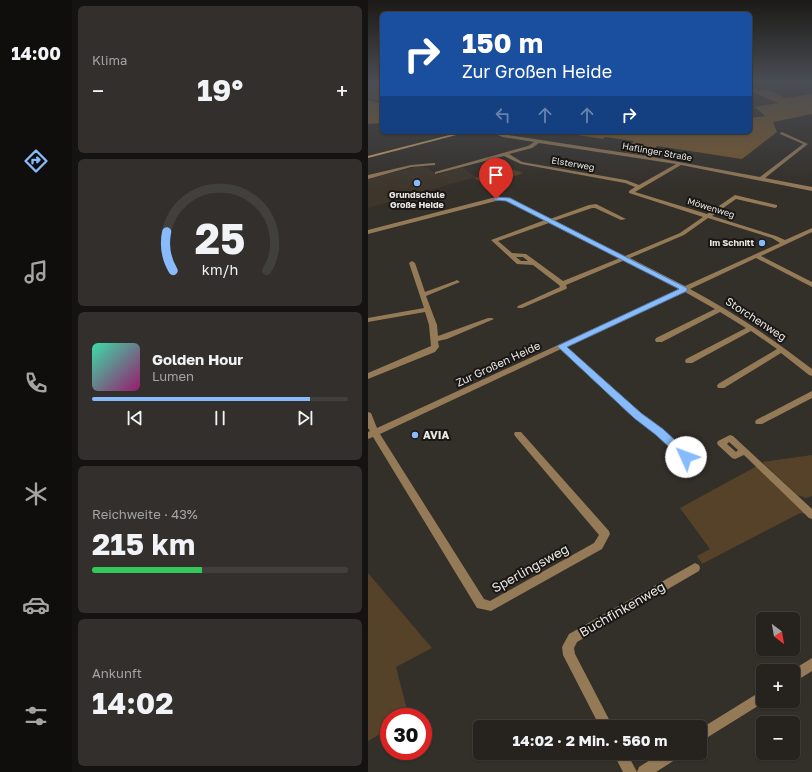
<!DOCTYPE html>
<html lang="de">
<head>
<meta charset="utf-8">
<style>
	:root { --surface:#26231f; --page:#322f2c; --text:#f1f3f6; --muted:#a4a4a4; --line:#42403d; --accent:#87bbfb }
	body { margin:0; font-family:"Golos Text",sans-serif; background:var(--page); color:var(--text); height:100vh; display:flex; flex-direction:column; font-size:15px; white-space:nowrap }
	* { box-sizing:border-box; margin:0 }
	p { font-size:13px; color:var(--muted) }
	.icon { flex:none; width:22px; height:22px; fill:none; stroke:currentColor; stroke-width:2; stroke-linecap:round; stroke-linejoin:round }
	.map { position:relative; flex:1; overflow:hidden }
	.details { display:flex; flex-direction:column; gap:6px; padding:6px; background:#151311; width:296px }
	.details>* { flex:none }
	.guide { position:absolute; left:12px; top:12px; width:372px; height:122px; border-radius:6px; box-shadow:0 1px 3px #0004,0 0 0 1px var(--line); background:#1a4fa0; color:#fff; overflow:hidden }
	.needle { width:26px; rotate:149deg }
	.fabs { position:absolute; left:388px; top:612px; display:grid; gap:8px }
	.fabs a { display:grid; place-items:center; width:44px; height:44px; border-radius:6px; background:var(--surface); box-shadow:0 1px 3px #0004,0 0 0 1px var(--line); font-size:20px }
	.speed { position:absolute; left:12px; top:708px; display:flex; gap:8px; font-size:20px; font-weight:700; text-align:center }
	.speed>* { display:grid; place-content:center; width:52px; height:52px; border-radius:50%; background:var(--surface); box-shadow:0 1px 3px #0004,0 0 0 1px var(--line); line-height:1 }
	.speed .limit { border:6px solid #d22; background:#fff; color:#111 }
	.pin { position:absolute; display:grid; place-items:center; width:34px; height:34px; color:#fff; margin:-41px -17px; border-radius:50% 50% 50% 0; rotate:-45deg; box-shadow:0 0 4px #0007 }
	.pin .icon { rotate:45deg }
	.me { position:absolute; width:44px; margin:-22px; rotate:313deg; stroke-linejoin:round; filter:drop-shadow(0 0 3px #0008) }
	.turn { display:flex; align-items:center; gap:14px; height:84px; padding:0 16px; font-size:18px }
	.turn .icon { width:52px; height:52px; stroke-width:2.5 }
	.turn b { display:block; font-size:28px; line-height:34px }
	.lanes { display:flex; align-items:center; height:38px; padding:0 16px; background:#0003; justify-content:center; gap:20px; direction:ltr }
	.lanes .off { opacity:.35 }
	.big { font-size:30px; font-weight:700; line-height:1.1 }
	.details .card { flex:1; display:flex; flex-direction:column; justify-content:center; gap:6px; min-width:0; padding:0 14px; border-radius:6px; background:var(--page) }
	.details .dial { align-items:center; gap:0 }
	.dial svg { height:104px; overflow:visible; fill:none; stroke:var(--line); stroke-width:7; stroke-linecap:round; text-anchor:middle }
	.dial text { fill:var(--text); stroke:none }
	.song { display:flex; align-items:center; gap:12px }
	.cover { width:48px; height:48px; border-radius:6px; background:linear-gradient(135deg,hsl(160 70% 55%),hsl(320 70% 35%)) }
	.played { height:4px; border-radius:2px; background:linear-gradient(90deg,var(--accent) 85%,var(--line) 85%) }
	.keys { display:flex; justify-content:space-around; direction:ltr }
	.heat { display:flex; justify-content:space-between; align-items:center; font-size:22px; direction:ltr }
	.charge { height:6px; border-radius:3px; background:linear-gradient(90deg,#34c759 43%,var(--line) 0) }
	.trip { position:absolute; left:105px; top:720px; width:234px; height:40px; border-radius:6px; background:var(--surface); box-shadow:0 1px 3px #0004,0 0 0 1px var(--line); font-weight:700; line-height:40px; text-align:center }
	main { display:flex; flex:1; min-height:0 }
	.tabs { display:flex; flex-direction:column; width:72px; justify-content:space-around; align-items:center; background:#0f0e0c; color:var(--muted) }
	.tabs .icon { width:28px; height:28px }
	.tabs .current { color:var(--accent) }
	.tabs b { font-size:18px; color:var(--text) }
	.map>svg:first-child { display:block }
	.built { fill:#3e362b }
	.green { fill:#554228 }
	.forest { fill:#79592d }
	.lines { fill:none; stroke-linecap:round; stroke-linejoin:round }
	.street { fill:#957a57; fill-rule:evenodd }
	.secondary { fill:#cfa46a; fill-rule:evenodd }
	.route { fill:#87bbfb; stroke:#587aa3 }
	.poi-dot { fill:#87bbfb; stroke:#191715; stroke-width:1.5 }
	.labels { text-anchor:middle; stroke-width:4; stroke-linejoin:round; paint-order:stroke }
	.far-street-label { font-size:9px; fill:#eae7e3; stroke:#191715 }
	.far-poi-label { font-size:9px; font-weight:bold; fill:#eae7e3; stroke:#191715 }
	.street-label { font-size:11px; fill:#eae7e3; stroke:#191715 }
	.poi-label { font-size:11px; font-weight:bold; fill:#eae7e3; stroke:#191715; text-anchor:start }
	.near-street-label { font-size:13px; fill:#eae7e3; stroke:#191715 }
</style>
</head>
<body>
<main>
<nav class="tabs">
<b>14:00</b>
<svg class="icon current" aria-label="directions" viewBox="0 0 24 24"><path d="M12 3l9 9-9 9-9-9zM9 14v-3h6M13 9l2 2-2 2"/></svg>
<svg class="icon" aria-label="music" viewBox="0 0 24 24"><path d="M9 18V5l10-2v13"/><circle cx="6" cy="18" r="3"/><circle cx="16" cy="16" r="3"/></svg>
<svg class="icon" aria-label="phone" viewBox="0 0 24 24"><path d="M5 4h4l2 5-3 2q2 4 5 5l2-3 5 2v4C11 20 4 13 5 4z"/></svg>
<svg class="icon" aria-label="climate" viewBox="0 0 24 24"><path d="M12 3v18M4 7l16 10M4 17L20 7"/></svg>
<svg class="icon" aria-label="car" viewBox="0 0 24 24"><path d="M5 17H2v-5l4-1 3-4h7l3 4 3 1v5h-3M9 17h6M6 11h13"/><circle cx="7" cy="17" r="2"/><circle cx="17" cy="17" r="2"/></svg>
<svg class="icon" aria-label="filters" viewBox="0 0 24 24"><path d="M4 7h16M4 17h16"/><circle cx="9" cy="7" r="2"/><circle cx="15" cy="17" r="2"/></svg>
</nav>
<section class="details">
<div class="card"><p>Klima</p>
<div class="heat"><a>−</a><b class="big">19°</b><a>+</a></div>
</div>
<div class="card dial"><svg viewBox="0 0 100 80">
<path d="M14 69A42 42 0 1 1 86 69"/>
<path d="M14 69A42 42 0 0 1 9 39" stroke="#87bbfb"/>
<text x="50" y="56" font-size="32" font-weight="700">25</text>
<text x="50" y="72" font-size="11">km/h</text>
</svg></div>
<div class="card">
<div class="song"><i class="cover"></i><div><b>Golden Hour</b><p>Lumen</p></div></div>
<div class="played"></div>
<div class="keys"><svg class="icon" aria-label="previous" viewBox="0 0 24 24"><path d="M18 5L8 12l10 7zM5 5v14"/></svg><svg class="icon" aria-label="pause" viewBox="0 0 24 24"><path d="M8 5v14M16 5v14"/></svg><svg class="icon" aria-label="next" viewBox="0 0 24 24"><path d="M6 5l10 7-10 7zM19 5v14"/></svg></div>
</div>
<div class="card"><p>Reichweite · 43%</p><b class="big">215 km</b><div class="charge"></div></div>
<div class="card"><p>Ankunft</p><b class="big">14:02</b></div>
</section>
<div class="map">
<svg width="444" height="772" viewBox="0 0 444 772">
	<rect width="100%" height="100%" fill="#332f29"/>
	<!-- built -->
	<path class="built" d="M52,166L60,168L69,175L94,167L108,177L0,208V179Z"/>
	<!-- green -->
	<path class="green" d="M0,82H14V102L0,98Z
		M140,168L155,173L119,186L106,178Z
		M444,455V496L438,498L429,495L394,462Z
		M389,466L438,514L432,513L334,564L329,556L342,549L312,508Z
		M0,573L64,648L28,667L41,717H21V729L0,741Z"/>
	<!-- forest -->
	<path class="forest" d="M382,89L403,91L417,98L444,94V114L405,122L409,132L374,159L289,146L281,156L257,152L266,141L237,137L235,139L190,132H382V118L397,116L387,107L410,103L382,91Z
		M0,100L14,104V123L0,124Z"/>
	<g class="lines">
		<!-- street -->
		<path class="street" d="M121,132L284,157L392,177L435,144L412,134V133L414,132L440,144L397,178L444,187V191L313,165L267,192L339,214L367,195L409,205V207L407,208L368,199L344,216L408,236L417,240L444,228V232L393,256L444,282V287L388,258L322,289C365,312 405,339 444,369V376L441,375L413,353L356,388H350L349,386L350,384L409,349L383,331L324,363H318L317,361L318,359L378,328L352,312L294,342H288L287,340L288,338L347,309L317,292L199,347L272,414L294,430L322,455L324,457L322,459L319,460L316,459L288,434L266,418L193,349L12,434L116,599L122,601L226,543L231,535L147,436L146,434L147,432H153L241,531L242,534L234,549L123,611L109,608L5,437L0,439V432L2,431L0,428V412L3,413L9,428L312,289L257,260L198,285L199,288L198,289L154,308H150L149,307L150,306L192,287L191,285L165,265L149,264L123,240L177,220L139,201H128L0,234V230L128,197L142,198L182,219L221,205L228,204L258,219L253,220L227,208H224L186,221L257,256L312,233L335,217L261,193V191L267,187L257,183L153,164L136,156L67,174V172L160,146L166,142L135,137ZM171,143L308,164L271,185L258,180L154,162L141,154L164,148ZM340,218L404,238L412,243L317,286L262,258L316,235ZM181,223L252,258L195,281L158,254L144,253L130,241ZM148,257H155L160,261H153Z
			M65,163H67V165L43,167L0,179V175L43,165Z
			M44,261L47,263L57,292L87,281L89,280L92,282L58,296L69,325L70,336L120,318H124L126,319L79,339L70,341L71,347L67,352L0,379V373L63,346L61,325L57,312L0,322V318L56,308L41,263Z
			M444,391V398L394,424H388L387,422L388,420Z
			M362,435L365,436L444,509V519L441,518L376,455L367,459L364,458L350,445L349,443L350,441ZM361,442L370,450L368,452L359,444Z
			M327,563L331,565L332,568L331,571L209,642L206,648L207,654L245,727H232L195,655L194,647L201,634Z
			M444,658V671L425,683V671H423Z
			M395,690V701H398L332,742V729Z
			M245,753H259L269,772H255Z
			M293,753H312L310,758L288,772H269L271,767Z"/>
		<!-- secondary -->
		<path class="secondary" d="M93,132H100L0,158V156Z"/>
	</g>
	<!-- sky -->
	<linearGradient id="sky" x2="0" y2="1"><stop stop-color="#1c1a17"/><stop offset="0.43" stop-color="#4a4d54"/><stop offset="1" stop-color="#4a4d54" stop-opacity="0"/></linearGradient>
	<rect width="444" height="190" fill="url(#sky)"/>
	<!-- route -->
	<path class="route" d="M128,197L142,198L319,288V291L199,347L273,413L295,429L322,454L324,457L322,460H315L288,435L266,418L189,346L311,289L138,201L126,200L125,199Z"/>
	<!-- markers -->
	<g class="poi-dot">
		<circle cx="49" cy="183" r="4"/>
		<circle cx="394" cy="243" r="4"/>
		<circle cx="47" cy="435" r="4"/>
	</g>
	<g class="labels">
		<!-- far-street labels -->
		<g class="far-street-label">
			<text transform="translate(289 152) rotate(10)" y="3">Haflinger Straße</text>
			<text transform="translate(205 164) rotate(10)" y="3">Elsterweg</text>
			<text transform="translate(343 208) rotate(17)" y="3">Möwenweg</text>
		</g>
		<!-- far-poi labels -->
		<g class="far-poi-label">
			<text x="49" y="198">Grundschule<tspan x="49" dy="10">Große Heide</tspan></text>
			<text x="386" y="246" text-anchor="end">Im Schnitt</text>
		</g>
		<!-- street labels -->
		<g class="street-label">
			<text transform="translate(388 319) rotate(33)" y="4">Storchenweg</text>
			<text transform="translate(130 364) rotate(-25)" y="4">Zur Großen Heide</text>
		</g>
		<!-- poi labels -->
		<g class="poi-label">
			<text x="55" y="439">AVIA</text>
		</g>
		<!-- near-street labels -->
		<g class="near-street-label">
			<text transform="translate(162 568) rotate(-29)" y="5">Sperlingsweg</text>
			<text transform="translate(254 609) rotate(-30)" y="5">Buchfinkenweg</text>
		</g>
	</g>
</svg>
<div class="fabs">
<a><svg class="needle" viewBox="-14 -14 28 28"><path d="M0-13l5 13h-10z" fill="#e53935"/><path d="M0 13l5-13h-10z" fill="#a4a4a4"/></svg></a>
<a>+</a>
<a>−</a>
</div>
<div class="speed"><div class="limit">30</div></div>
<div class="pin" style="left:128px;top:199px;background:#d93025"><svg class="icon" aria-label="arrive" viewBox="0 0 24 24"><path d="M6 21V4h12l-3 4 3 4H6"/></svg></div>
<svg class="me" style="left:318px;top:457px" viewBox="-20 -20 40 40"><circle r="19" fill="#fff"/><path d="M0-13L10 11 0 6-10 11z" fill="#87bbfb"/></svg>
<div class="trip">14:02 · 2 Min. · 560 m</div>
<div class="guide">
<div class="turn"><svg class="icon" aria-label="right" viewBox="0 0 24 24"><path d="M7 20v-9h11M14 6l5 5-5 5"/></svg><div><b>150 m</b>Zur Großen Heide</div></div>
<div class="lanes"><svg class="icon off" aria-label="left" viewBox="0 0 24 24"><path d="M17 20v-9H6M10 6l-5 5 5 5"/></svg><svg class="icon off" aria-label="ahead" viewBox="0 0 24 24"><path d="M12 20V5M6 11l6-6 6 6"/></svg><svg class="icon off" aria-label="ahead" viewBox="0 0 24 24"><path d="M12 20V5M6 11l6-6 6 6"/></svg><svg class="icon" aria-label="right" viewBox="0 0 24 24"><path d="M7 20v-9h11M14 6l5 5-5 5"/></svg></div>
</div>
</div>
</main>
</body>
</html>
